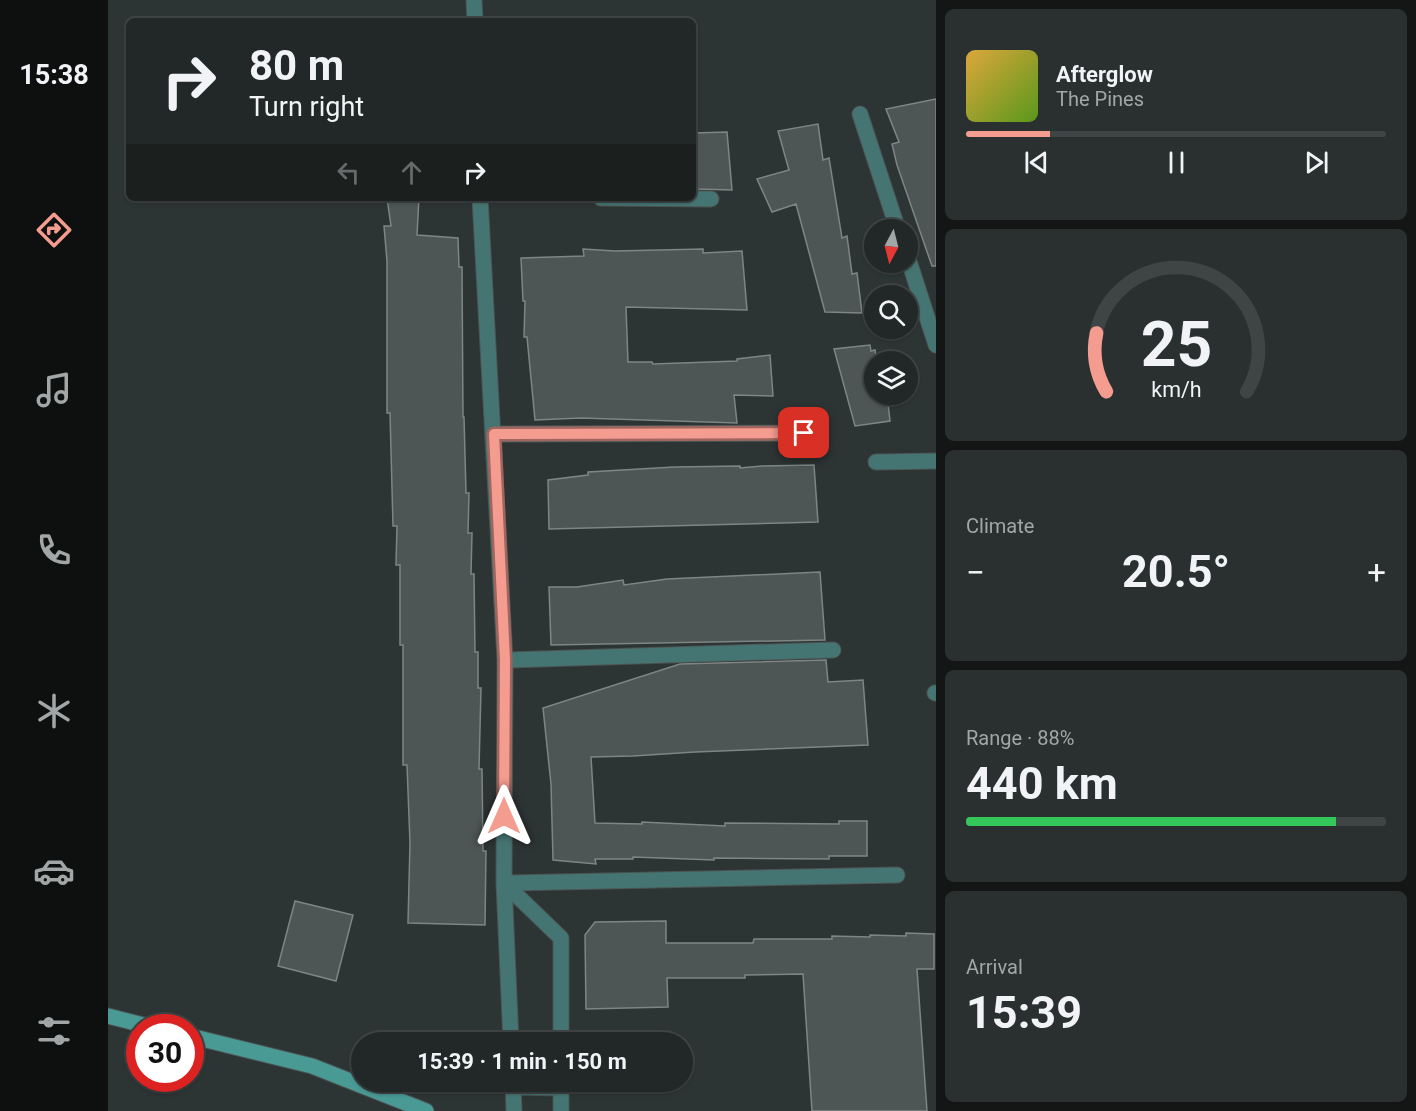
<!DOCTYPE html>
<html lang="en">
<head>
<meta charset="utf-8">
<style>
	:root { --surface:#222827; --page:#2a302f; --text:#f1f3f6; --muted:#a2a6a7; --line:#3f4444; --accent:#f59c91 }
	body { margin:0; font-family:Roboto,sans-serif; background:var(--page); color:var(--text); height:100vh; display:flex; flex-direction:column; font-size:22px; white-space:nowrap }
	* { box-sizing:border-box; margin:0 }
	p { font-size:20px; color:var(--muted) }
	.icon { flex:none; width:33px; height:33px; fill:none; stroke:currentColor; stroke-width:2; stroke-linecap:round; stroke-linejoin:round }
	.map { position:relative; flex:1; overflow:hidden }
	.side { display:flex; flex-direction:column; gap:9px; padding:9px; background:#131615; width:480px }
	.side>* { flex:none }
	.guide { position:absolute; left:18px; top:18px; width:570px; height:183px; border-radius:9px; box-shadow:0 2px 4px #0004,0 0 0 2px var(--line); background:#222827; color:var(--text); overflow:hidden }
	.needle { width:39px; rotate:187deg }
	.buttons { position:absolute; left:756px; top:219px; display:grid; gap:12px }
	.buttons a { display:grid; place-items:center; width:54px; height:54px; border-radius:50%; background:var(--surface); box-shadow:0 2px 4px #0004,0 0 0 2px var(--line); font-size:30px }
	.speed { position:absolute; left:18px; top:1014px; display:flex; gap:12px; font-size:30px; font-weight:700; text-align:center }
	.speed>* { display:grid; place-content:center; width:78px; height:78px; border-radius:50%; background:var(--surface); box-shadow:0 2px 4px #0004,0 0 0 2px var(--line); line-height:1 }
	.speed .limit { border:9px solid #d22; background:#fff; color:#111 }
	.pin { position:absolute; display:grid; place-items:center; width:51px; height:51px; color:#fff; margin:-26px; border-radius:12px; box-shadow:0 3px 9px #0006 }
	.me { position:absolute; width:66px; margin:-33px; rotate:0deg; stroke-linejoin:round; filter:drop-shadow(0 0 4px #0008) }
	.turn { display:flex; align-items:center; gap:21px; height:126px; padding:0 24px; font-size:27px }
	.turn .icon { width:78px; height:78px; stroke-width:2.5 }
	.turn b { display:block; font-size:42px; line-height:51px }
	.lanes { display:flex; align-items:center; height:57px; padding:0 24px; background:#0003; justify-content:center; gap:30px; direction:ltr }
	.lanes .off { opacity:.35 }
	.big { font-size:45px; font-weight:700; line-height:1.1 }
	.side .tile { flex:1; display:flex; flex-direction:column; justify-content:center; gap:9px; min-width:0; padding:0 21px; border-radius:9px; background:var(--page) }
	.side .dial { align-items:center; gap:0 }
	.dial svg { height:156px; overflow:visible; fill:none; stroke:var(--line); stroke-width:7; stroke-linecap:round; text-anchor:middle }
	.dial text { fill:var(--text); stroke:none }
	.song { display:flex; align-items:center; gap:18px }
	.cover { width:72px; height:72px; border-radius:9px; background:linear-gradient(135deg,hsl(40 70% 55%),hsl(90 70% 35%)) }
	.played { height:6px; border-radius:3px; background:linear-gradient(90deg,var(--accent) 20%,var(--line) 20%) }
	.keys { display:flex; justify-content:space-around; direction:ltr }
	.heat { display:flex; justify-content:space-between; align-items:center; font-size:33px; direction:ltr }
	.charge { height:9px; border-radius:4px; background:linear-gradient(90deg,#34c759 88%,var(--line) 0) }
	.trip { position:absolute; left:243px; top:1032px; width:342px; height:60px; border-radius:30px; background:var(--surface); box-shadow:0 2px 4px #0004,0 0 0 2px var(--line); font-weight:700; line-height:60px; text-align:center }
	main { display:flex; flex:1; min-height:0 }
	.dock { display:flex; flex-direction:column; width:108px; justify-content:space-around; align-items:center; background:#0e1010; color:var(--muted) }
	.dock .icon { width:42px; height:42px }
	.dock .on { color:var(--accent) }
	.dock b { font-size:27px; color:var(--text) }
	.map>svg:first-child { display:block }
	.building { fill:#4e5655; stroke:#7d8685; stroke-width:1.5 }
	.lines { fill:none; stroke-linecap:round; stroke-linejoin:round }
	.minor-casing { stroke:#4c5453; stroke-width:17 }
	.secondary-casing { stroke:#4c5453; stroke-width:17 }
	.minor { stroke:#457572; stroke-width:15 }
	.secondary { stroke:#499995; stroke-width:15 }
	.route-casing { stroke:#9f655e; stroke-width:15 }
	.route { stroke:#f59c91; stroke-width:10 }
</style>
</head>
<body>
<main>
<nav class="dock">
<b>15:38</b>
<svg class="icon on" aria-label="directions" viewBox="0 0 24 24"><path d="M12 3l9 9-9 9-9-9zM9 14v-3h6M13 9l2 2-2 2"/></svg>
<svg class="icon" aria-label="music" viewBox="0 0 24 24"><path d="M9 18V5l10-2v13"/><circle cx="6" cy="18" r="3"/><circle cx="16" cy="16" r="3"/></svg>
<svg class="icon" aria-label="phone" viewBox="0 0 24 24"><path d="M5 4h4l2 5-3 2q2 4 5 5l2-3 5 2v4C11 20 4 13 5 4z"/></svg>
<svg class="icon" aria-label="climate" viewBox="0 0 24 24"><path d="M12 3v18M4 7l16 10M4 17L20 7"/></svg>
<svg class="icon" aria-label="car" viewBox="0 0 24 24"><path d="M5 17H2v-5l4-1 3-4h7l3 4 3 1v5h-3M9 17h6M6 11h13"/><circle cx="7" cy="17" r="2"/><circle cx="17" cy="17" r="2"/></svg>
<svg class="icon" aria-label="filters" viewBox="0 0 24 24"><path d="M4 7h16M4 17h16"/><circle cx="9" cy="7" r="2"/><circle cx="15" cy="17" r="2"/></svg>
</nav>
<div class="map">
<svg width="828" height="1111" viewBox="0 0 828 1111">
	<rect width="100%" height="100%" fill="#2d3534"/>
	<!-- building -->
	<path class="building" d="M828,99V266H824L789,165L784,144L791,142L778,109Z
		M710,124L715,160L721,158L734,238L739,236L744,274L749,273L754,313L717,312L688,204L664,212L649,179L681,170L670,131Z
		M619,132L624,190L589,189L586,133Z
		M279,198H311L309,235L350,238L351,267H354L355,417H356L358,493H361L360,533H364L363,574H366L367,652H370V688H373L371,769H374L375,851H378L377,925L300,923L302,843L299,765H295V645H292V565H288L289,526H285L282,413H279V261L276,226H283Z
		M475,249L507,251L595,249V253L634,251L639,310L518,307L520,362H544L545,364L629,361V359L662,355L665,396L626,395L629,423L473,418L427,420L419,337H416L417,301H415L413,258L476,256Z
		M762,345L763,351L767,350L769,362H766V394H779L782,421L747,426L726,349Z
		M706,465L710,522L441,529L440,480L480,475V472L566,467L632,466V468L654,466Z
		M712,572L717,640L443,645L441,587H469L515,580L516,585L559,579Z
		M718,660L720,682L755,680L760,745L587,752L525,756L483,757L487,823L534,824V822L617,826V823L731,824V821H759V856H721V859L606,858V860L525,857V859H487L488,864L445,860L443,784L435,708L572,664Z
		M187,901L245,915L228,981L170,966Z
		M558,921V943H645L646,939H724V936L762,937V935L798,936V933L826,934V969H809L819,1111H704L695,974L637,975V978H559L560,1007L478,1009L477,935L487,922Z"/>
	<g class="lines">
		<!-- minor casing -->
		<g class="minor-casing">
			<path id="minor" d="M366,0L367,21
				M752,114L790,230
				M372,198L397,660L396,883L403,1042
				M493,198L603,199
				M800,258L828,345
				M386,434L696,433
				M768,462L828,461
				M397,660L725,650
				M827,693H828
				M396,883L789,875
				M396,883L453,938V1042
				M405,1082L406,1111
				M453,1082V1111
				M405,1087L453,1088"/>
		</g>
		<!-- secondary casing -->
		<g class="secondary-casing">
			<path id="secondary" d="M0,1016L47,1028
				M82,1036L204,1066L318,1111"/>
		</g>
		<!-- minor -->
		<use href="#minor" class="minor"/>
		<!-- secondary -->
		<use href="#secondary" class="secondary"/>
	</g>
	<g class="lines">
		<!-- route casing -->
		<g class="route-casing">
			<path id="route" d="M396,816L397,660L386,434L696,433"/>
		</g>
		<!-- route -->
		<use href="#route" class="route"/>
	</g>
</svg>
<div class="buttons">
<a><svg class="needle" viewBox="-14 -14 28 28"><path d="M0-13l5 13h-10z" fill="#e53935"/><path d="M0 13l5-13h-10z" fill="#a2a6a7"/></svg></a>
<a><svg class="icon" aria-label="search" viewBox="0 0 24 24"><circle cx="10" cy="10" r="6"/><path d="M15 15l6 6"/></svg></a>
<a><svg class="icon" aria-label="layers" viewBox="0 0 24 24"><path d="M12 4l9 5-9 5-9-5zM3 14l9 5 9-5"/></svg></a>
</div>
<div class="speed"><div class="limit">30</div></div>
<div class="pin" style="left:696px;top:433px;background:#d93025"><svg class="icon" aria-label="arrive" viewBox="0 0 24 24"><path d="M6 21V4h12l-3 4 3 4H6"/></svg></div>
<svg class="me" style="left:396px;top:816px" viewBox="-20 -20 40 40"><path d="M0-17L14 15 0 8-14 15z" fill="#f59c91" stroke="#fff" stroke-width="4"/></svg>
<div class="trip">15:39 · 1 min · 150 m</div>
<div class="guide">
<div class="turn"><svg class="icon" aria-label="right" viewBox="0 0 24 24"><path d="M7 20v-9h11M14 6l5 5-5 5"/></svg><div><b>80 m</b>Turn right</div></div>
<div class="lanes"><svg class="icon off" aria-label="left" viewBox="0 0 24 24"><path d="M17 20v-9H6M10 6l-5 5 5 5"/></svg><svg class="icon off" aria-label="ahead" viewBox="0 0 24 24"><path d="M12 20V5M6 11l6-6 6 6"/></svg><svg class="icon" aria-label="right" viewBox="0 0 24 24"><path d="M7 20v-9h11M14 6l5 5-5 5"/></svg></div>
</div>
</div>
<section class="side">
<div class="tile">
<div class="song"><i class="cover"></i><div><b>Afterglow</b><p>The Pines</p></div></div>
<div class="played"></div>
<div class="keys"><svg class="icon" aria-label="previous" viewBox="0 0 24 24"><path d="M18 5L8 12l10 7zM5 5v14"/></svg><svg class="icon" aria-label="pause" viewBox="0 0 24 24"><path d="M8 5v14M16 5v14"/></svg><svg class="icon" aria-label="next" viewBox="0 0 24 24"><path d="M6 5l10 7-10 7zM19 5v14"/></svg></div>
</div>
<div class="tile dial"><svg viewBox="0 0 100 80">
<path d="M14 69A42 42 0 1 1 86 69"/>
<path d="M14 69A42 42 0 0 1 9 39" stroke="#f59c91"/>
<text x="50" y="56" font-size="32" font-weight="700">25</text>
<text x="50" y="72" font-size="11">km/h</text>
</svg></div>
<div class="tile"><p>Climate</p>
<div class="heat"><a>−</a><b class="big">20.5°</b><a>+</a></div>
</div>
<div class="tile"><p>Range · 88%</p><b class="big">440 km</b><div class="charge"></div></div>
<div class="tile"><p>Arrival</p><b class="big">15:39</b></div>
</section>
</main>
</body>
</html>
